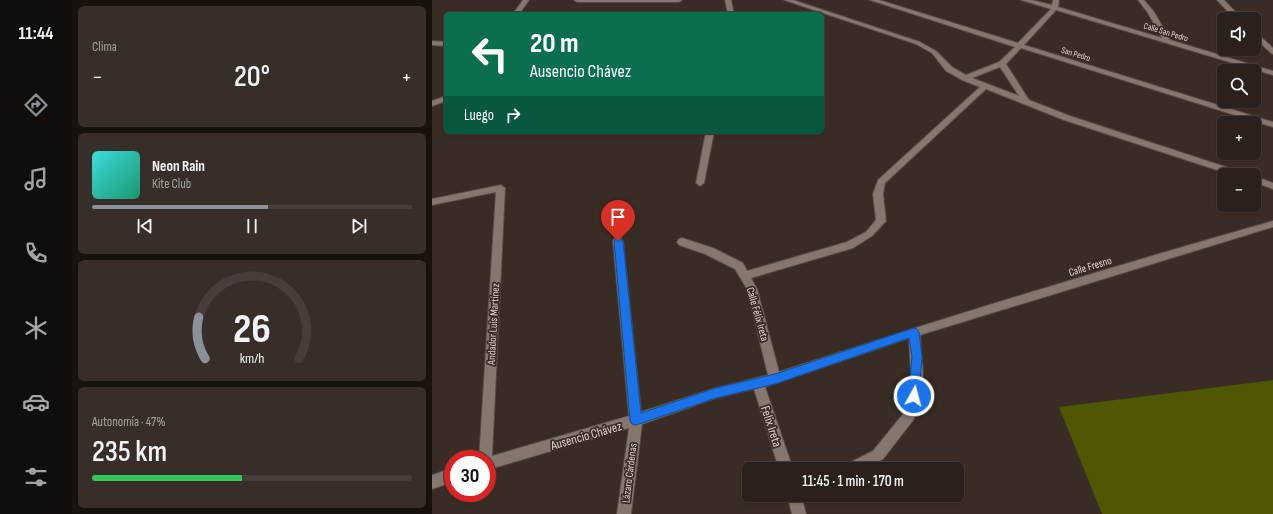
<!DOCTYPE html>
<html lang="es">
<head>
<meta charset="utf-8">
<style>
	:root { --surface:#2b211c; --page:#372e29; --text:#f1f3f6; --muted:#a6a3a3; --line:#473e3b; --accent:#8c9099 }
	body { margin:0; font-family:"Sofia Sans Condensed",sans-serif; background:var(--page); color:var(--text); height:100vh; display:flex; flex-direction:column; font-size:15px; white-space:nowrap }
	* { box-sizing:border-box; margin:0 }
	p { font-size:13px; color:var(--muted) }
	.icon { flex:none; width:22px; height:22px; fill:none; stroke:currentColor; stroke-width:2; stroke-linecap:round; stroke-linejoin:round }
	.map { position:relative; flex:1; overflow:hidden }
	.drawer { display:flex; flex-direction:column; gap:6px; padding:6px; background:#18120f; width:360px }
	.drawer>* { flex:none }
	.top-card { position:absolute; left:12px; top:12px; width:380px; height:122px; border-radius:6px; box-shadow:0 1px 3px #0004,0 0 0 1px var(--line); background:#0b6e4f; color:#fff; overflow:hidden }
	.controls { position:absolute; left:785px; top:12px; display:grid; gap:8px }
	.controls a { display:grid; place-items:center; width:44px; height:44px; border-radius:6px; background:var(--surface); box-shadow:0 1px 3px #0004,0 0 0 1px var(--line); font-size:20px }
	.speed { position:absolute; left:12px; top:450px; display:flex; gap:8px; font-size:20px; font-weight:700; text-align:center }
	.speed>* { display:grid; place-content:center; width:52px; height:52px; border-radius:50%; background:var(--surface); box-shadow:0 1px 3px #0004,0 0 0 1px var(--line); line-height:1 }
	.speed .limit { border:6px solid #d22; background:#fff; color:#111 }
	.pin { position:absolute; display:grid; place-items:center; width:34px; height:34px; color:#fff; margin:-41px -17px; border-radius:50% 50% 50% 0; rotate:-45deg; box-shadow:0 0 4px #0007 }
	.pin .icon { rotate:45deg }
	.me { position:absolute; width:44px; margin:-22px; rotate:7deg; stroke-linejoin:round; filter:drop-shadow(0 0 3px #0008) }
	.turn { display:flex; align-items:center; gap:14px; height:84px; padding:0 20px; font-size:18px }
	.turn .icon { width:52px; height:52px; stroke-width:2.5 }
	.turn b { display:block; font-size:28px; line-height:34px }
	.then { display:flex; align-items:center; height:38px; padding:0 20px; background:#0003; gap:8px; font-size:15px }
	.big { font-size:30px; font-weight:600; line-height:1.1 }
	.drawer .card { flex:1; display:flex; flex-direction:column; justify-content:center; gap:6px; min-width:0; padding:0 14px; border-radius:6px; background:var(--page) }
	.drawer .dial { align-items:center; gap:0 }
	.dial svg { height:104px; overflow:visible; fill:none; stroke:var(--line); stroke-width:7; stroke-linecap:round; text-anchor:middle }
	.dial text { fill:var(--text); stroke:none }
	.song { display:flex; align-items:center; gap:12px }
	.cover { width:48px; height:48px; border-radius:6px; background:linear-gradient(135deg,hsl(180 70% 55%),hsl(160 70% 35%)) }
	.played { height:4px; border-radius:2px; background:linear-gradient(90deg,var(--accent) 55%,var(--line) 55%) }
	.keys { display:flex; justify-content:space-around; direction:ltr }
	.heat { display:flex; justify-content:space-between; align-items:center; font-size:22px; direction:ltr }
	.charge { height:6px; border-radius:3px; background:linear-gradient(90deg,#34c759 47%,var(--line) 0) }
	.trip { position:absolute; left:310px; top:462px; width:222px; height:40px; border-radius:6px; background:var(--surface); box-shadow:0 1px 3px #0004,0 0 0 1px var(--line); font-weight:600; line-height:40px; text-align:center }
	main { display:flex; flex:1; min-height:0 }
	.tabs { display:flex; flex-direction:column; width:72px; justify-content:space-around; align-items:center; background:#110d0b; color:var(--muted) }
	.tabs .icon { width:28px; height:28px }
	.tabs .active { color:var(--accent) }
	.tabs b { font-size:18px; color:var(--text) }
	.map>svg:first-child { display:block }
	.green { fill:#505601 }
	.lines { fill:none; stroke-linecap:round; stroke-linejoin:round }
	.minor-casing { stroke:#554b45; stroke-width:2 }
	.minor { fill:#85766e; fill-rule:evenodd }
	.route { fill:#1a73e8; stroke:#114b97 }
	.labels { text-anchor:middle; stroke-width:3.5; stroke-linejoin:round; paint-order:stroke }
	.far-street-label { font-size:9px; fill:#dfd7d3; stroke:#392c25 }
	.street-label { font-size:11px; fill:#dfd7d3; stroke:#392c25 }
	.near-street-label { font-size:13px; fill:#dfd7d3; stroke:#392c25 }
</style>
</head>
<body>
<main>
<nav class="tabs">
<b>11:44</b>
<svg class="icon active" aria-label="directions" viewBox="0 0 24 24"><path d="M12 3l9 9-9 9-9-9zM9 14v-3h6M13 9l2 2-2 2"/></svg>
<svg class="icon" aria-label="music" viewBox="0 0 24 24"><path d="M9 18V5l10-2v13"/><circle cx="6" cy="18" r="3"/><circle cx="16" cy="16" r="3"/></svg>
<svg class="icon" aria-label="phone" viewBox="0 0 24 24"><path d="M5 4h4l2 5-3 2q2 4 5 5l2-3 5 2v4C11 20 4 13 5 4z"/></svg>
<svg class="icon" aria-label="climate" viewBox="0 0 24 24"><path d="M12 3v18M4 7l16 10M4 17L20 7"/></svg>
<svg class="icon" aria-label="car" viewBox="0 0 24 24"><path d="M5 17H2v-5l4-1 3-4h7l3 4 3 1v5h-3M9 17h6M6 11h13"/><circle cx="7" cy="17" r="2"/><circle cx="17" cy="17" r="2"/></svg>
<svg class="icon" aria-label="filters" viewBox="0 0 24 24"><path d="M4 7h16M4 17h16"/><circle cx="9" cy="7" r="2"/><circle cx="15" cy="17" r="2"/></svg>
</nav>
<section class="drawer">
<div class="card"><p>Clima</p>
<div class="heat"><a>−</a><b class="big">20°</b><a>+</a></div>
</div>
<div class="card">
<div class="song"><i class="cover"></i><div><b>Neon Rain</b><p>Kite Club</p></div></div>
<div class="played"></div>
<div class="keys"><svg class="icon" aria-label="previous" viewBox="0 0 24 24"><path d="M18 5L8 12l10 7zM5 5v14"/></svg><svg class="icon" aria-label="pause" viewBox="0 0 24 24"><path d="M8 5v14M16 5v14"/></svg><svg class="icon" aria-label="next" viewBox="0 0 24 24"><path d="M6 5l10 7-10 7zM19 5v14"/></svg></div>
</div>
<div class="card dial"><svg viewBox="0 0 100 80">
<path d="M14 69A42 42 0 1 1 86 69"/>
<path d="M14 69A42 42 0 0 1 9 37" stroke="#8c9099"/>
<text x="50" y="56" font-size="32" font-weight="700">26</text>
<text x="50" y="72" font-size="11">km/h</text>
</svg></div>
<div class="card"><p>Autonomía · 47%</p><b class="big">235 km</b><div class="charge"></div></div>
</section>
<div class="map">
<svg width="841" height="514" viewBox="0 0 841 514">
	<rect width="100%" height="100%" fill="#392c25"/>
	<!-- green -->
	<path class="green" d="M841,380V514H670L627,407Z"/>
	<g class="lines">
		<!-- minor casing -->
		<g class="minor-casing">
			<path id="minor" d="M91,0H97L87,14H81Z
				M142,0H250L247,2H145Z
				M293,0H299L302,14H296Z
				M352,0H361L488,42L504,51L520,67L534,75L567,62L583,47L438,0H447L586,43L619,9L589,0H599L620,5L621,0H627L626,7L730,38L716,13L706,0H712L722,12L738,40L841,71V75L624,10L592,45L841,122V127L589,48L574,64L597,100L638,116L812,173L813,175H800L632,120L554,89L453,183L451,194L454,221L440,236L421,248L319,278L325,289L347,372C511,318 675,268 841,221V227L488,335L491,375L482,419L451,459L433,469H413L415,464L441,451L472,413L479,375L477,338L333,387L361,469H347L322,389L284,398L210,424L199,514H185L197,428L55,470V459H47L64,192L0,205V199L69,185L73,188L60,456L197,416L181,241L183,238H189L191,241L209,412L284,388L336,375L315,289L303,269L273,254L247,245L245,242L247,239L250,238L281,248L311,263L315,271L415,242L434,232L444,220L441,194L446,180L548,87L530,80L514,71L500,53L484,44ZM568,67L587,96L540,78Z
				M785,0H792L810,19H803Z
				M822,31L841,48V54L839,53L822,37Z
				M0,41L14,42V46L0,45Z
				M14,96V101L0,106V101Z
				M274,132H282L272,183L268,186L264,183Z
				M822,176L841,183V189L822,182Z
				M21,468V482L0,489V475Z
				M355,495H369L374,514H360Z"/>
		</g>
		<!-- minor -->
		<use href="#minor" class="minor"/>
	</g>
	<!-- route -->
	<path class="route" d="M186,237L191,241L209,413L284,388L343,374L482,328L485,329L487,332L490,357L487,396L486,400L482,401L478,400L476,396L480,357L477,338L343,384L284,398L204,425L200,424L198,420L182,241Z"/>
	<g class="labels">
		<!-- far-street labels -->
		<g class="far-street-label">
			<text transform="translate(734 32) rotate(17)" y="3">Calle San Pedro</text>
			<text transform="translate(644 54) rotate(17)" y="3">San Pedro</text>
		</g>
		<!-- street labels -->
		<g class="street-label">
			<text transform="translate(658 266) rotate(-17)" y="4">Calle Fresno</text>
			<text transform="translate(326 314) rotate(74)" y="4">Calle Félix Ireta</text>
			<text transform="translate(61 324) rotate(-87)" y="4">Andador Luis Martínez</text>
			<text transform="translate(197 473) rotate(-83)" y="4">Lázaro Cárdenas</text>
		</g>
		<!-- near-street labels -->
		<g class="near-street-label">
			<text transform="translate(340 426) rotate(72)" y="5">Felix Ireta</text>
			<text transform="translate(154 435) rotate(-16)" y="5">Ausencio Chávez</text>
		</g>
	</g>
</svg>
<div class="controls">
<a><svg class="icon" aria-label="sound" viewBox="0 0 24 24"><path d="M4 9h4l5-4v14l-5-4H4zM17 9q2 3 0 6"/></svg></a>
<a><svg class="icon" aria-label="search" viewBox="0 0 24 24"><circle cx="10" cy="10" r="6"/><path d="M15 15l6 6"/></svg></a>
<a>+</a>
<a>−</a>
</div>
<div class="speed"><div class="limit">30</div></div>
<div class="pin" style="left:186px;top:241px;background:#d93025"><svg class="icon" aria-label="arrive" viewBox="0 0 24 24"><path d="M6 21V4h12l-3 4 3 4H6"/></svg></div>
<svg class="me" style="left:482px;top:396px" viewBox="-20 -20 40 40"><circle r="17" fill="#1a73e8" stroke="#fff" stroke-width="3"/><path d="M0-11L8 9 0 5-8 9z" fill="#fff"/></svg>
<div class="trip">11:45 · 1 min · 170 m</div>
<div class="top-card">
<div class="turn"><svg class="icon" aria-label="left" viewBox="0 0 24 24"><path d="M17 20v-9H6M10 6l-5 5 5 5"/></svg><div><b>20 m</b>Ausencio Chávez</div></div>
<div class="then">Luego<svg class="icon" aria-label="right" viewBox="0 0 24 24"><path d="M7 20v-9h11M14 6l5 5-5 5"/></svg></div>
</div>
</div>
</main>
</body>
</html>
